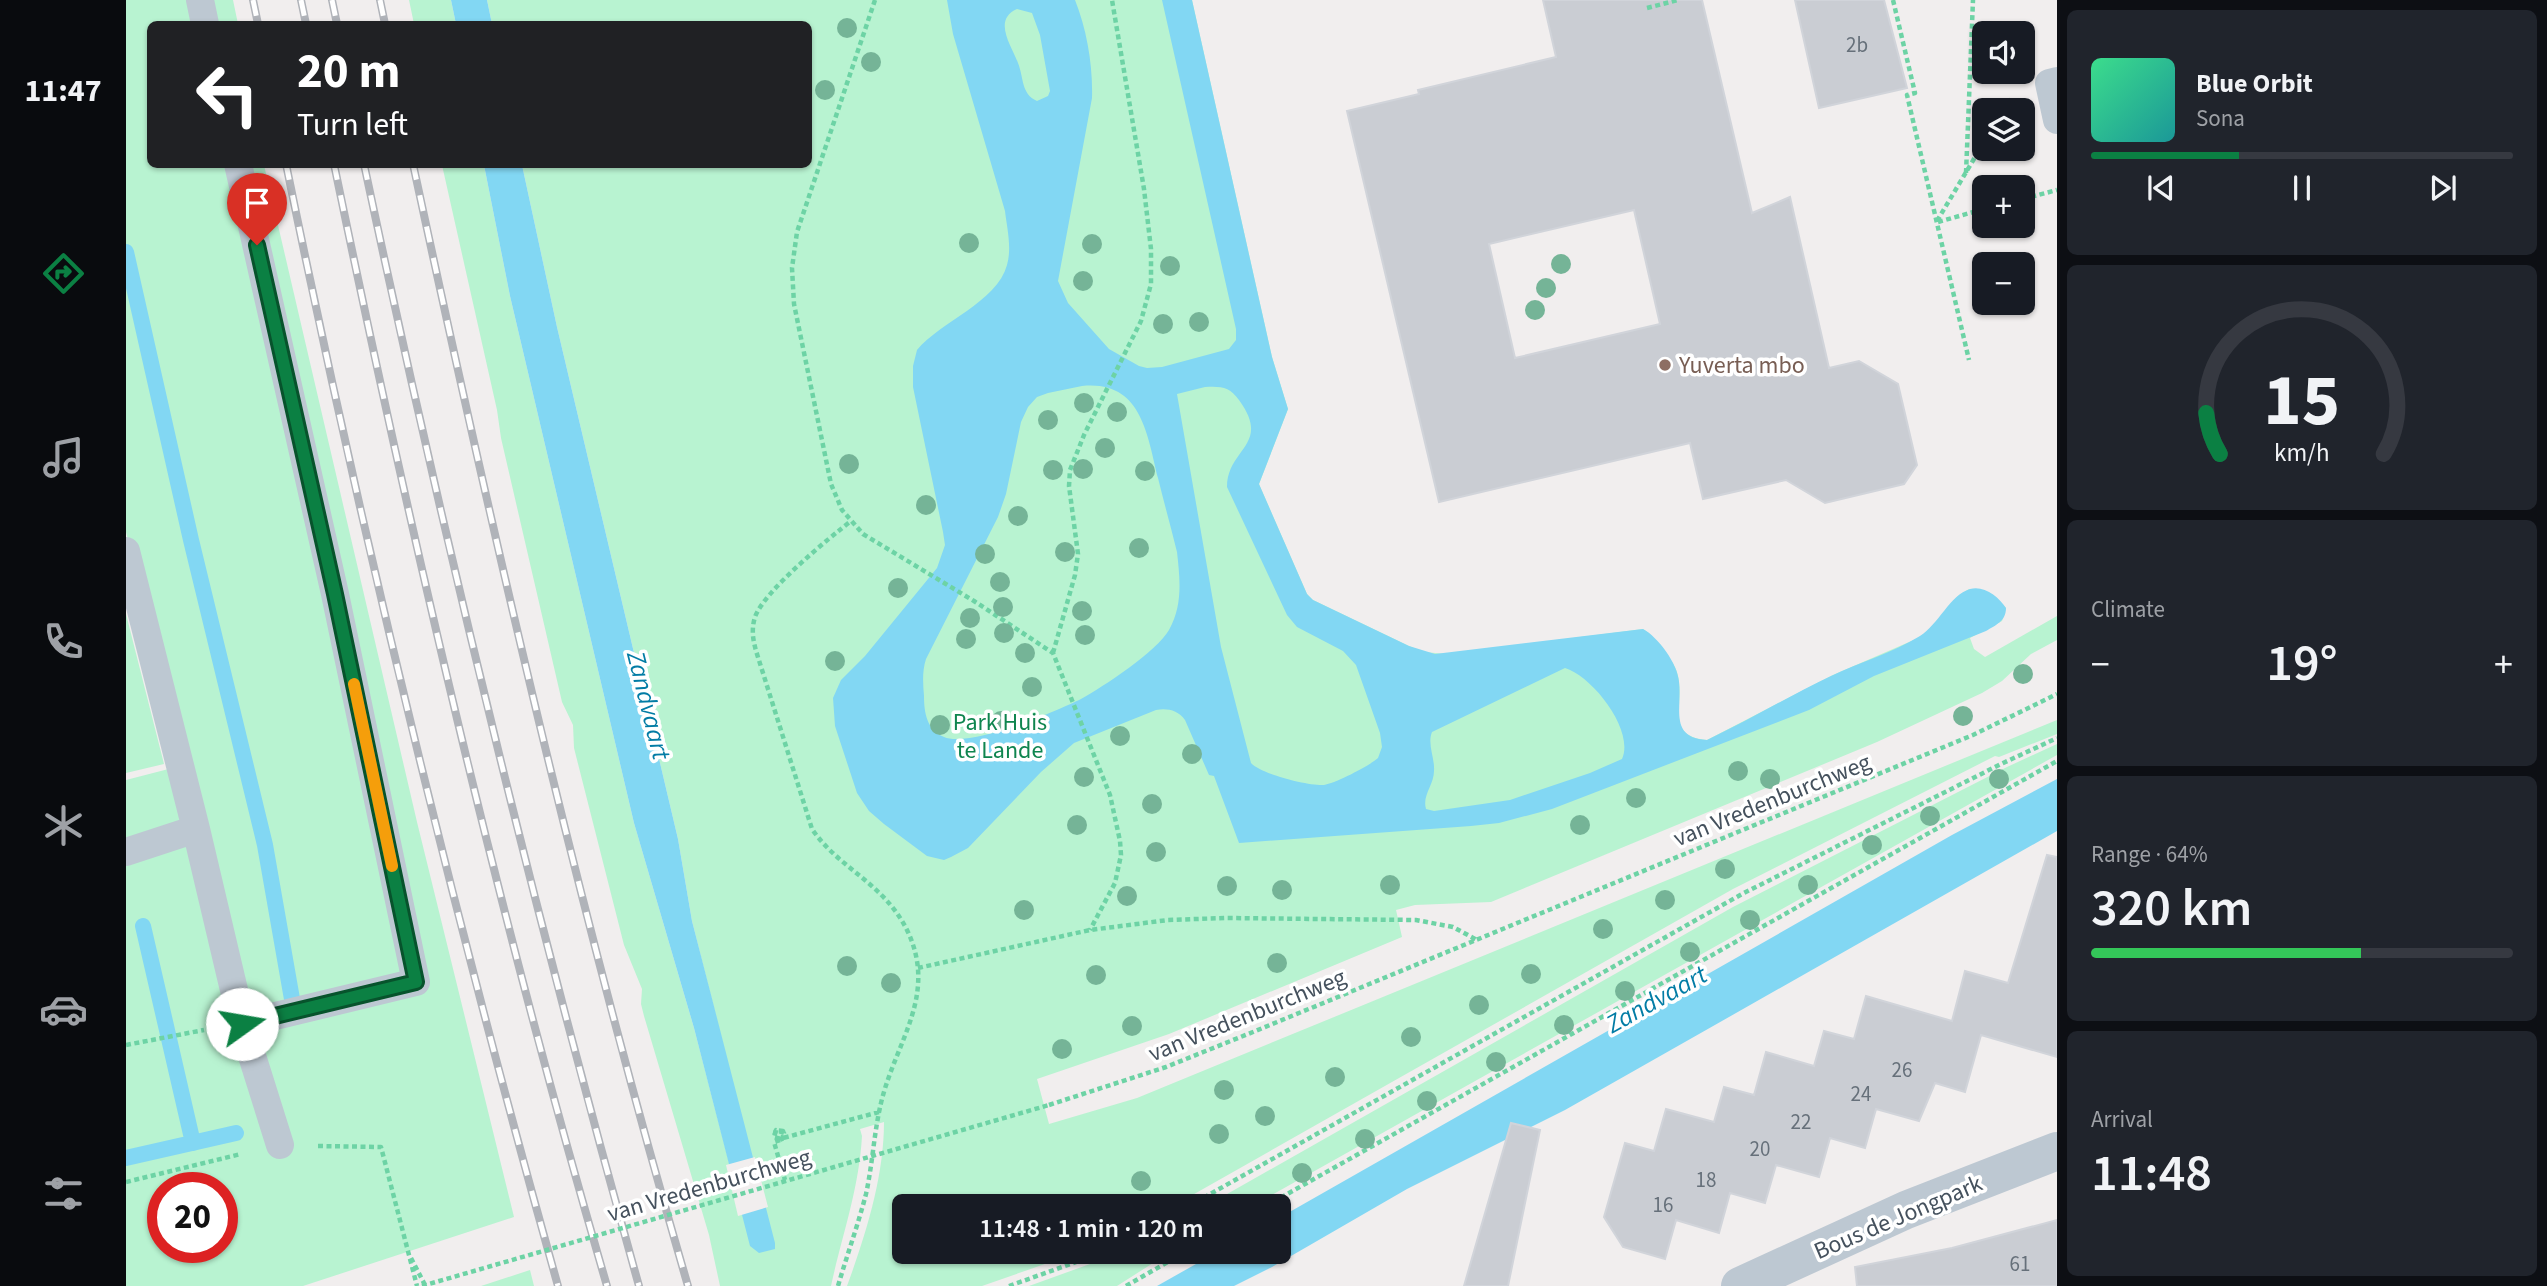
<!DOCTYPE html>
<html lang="en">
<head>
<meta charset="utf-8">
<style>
	:root { --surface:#171b24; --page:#20242c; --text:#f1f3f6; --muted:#9ea1a6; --line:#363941; --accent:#0b8043 }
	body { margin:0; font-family:"Source Sans 3",sans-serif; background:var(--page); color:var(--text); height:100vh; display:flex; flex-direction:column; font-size:26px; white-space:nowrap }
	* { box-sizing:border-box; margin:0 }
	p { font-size:23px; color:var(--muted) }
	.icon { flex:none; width:38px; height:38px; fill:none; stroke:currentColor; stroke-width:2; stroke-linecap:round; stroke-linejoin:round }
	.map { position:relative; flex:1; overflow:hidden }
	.details { display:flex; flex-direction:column; gap:10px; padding:10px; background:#0d0f14; width:490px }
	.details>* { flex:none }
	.guide { position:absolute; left:21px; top:21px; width:665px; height:147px; border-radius:10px; box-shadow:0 2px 5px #0004; background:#202124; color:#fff; overflow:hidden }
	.fabs { position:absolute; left:1846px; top:21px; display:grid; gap:14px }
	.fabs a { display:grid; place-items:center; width:63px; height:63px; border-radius:10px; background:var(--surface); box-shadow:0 2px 5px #0004; font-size:35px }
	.speed { position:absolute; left:21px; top:1172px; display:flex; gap:14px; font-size:35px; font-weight:700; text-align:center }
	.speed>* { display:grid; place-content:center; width:91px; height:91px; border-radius:50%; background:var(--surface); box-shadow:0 2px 5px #0004; line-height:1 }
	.speed .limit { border:10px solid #d22; background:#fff; color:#111 }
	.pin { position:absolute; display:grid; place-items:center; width:60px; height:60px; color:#fff; margin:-72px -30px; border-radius:50% 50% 50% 0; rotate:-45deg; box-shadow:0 0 7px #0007 }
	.pin .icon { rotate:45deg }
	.me { position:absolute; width:77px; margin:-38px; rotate:77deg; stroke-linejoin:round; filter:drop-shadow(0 0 5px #0008) }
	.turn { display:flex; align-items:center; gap:24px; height:147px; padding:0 35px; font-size:32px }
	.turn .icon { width:91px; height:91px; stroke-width:2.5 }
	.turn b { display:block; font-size:49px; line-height:60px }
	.big { font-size:52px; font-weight:600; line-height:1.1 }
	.details .card { flex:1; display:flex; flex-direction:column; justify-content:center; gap:10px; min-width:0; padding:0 24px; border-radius:10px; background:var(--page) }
	.details .dial { align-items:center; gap:0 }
	.dial svg { height:182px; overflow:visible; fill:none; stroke:var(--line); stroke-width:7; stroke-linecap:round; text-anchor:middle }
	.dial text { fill:var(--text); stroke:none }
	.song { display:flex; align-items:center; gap:21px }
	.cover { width:84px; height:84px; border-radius:10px; background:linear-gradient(135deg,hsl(150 70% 55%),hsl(180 70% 35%)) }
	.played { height:7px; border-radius:4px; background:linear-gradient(90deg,var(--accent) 35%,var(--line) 35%) }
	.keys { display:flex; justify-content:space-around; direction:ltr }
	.heat { display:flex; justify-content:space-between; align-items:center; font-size:38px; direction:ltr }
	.charge { height:10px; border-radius:5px; background:linear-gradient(90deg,#34c759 64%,var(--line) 0) }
	.trip { position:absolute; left:766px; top:1194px; width:399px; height:70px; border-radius:10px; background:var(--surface); box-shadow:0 2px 5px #0004; font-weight:600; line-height:70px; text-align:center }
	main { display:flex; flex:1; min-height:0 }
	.tabs { display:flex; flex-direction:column; width:126px; justify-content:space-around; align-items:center; background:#090b0e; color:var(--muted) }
	.tabs .icon { width:49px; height:49px }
	.tabs .on { color:var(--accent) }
	.tabs b { font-size:32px; color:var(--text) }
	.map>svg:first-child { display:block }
	.green { fill:#b8f3d1; fill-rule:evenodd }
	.water { fill:#82d7f3; fill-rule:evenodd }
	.pier { fill:#f1eeee }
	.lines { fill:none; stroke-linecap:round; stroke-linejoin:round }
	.stream { stroke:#82d7f3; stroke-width:16 }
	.building { fill:#cacdd3; stroke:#d1d4da; stroke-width:2; fill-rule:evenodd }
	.path { stroke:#6dd3a5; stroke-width:4.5; stroke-dasharray:5 3.5; stroke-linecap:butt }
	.lane { stroke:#bdc8d2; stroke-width:28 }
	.street { stroke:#bdc8d2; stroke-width:38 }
	.rail-casing { stroke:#b0b3b9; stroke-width:8 }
	.rail { stroke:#fff; stroke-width:5; stroke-dasharray:16; stroke-linecap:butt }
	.path-bridge { stroke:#6dd3a5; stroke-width:4.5; stroke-dasharray:5 3.5; stroke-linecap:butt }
	.tree { fill:#75b497 }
	.route-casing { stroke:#07532c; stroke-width:18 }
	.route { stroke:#0b8043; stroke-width:12 }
	.slow { stroke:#f59e0b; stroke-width:12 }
	.education-dot { fill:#8d6e63; stroke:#fff; stroke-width:2.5 }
	.labels { text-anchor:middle; stroke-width:7; stroke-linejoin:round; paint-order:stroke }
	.number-label { font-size:21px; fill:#66707a }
	.education-label { font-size:24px; fill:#785e54; stroke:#fff; text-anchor:start }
	.park-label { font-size:24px; fill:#0f854f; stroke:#fff }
	.street-label { font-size:24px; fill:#45515d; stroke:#fff }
	.water-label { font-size:26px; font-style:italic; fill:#027ca5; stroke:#fff }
</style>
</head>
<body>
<main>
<nav class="tabs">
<b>11:47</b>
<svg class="icon on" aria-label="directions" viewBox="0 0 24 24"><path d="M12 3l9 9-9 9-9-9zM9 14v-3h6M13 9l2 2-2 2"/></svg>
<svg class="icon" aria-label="music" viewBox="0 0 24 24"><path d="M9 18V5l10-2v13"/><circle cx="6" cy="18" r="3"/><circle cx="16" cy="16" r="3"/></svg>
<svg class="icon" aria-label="phone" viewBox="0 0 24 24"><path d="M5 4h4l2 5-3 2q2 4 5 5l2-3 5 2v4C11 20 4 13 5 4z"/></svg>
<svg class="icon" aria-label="climate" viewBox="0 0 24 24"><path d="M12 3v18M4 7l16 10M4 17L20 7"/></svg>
<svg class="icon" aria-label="car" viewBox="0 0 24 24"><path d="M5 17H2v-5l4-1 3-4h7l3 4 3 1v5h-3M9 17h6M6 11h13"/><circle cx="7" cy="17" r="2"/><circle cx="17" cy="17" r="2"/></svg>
<svg class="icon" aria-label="filters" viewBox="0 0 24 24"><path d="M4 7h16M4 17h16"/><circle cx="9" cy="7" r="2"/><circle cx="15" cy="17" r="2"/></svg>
</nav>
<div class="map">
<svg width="1931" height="1286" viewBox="0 0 1931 1286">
	<rect width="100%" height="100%" fill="#f1eeee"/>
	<!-- green -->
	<path class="green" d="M0,0H107L112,24H24V164L138,165L291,822L388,1217L177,1286H0V780L58,765L0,532ZM37,1188H96V1248H37Z
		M283,0H325L330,24H288Z
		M361,0H1066L1146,357L1162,409L1133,484L1181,594L1187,600L1283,646L1298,652L1321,654L1517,629C1525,634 1530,641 1536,649C1542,657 1550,665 1552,676C1559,705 1538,736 1581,740L1707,675L1790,639L1804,630L1831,597L1843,589L1864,593L1880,608L1876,621L1844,638L1848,649L1859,657L1931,616V640L1905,654L1876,681L1856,693L1751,742L1365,902L1289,905L1270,910L1276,937L1043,1034L911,1079L923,1124L1011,1098L1931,720V734L1873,757L1869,756L1607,889L1047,1206H779V1251H956L856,1286H721C740,1234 758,1177 758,1122L734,1129L736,1136C733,1190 716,1235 705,1286H594L583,1235L518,1016L515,1004L516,989L498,945L448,748L447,725L436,702L375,438L371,410L316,165H358L384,296L508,823L568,1028L619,1224L626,1159L566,921L552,839L431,327L396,165L682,164V24H366Z
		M0,614L38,764L0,773Z
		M1931,744V755L1126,1206H1080L1607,907L1881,767Z
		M1000,1251H1046L991,1286H903Z
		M404,1270L408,1286H355Z"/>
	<!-- water -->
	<path class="water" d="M325,0H361L366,24H330Z
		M821,0H949C961,30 967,66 966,98L932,281L942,303L983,349L1013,366L1021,368L1036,367L1103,349L1110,340V329L1036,0H1066L1146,357L1162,409L1133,484L1181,594L1187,600L1283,646L1309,654L1517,629C1532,637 1552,664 1553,682C1556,709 1543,738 1581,740C1623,720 1663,696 1705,676C1734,662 1766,653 1794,636C1812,625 1824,595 1844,589C1858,585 1873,597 1880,608C1880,621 1870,625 1860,631L1748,676L1683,710L1426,809L1373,823L1345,826L1113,843L1088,776L1083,775L1059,720C1052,710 1041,708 1030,710L948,743L915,772L842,848L825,857L818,860L801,856L758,824L743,811L731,793L709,726L707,698L715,680L739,656L811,568L819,545L817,532L787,387V366L791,350C814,322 871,302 881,265C886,248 881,228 879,211L827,34ZM891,9L906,13L914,35L924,91L922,96L911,101C895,94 898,78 892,63C886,46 866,20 891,9ZM956,386C1015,380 1021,433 1032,478C1038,503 1045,527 1051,552C1054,579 1057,605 1043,630C1031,651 977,687 955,699C929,712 843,748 818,737C801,730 798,713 798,696C797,684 796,671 800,659L872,517L880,494L895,422L902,407L911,397L922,393ZM1079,387C1095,386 1104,387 1113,400C1146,445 1101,448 1101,487L1161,615L1171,627L1217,651L1230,665L1254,733L1256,747L1252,758C1243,766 1210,783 1198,785C1182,786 1135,774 1125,763L1095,647L1051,394ZM1439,668C1466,676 1509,730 1496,759L1464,773L1384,800L1308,811L1300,809C1296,795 1308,785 1308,771C1309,758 1301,744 1306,732Z
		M358,165H396L431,327L552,839L566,921L649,1243V1249L633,1253L624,1246L568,1028L508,823L384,296Z
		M1931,779V831L1439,1110L1281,1189L1146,1267L1108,1286H1031L1093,1251H1153V1218L1826,835Z"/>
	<!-- pier -->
	<path class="pier" d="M629,1157L642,1207L612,1216L600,1165Z"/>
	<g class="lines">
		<!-- stream -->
		<path class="stream" d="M0,252L65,540L139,845L166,999
			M17,926L67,1143
			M0,1158L110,1133"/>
	</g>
	<!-- building -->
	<path class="building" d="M1417,0H1576L1626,213L1664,197L1703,368L1733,361L1772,384L1791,465L1778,484L1699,503L1660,480L1577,499L1564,443L1313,502L1221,111L1293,94L1292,90L1430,57ZM1508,210L1534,324L1389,358L1363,244Z
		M1669,0H1758L1781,88L1693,108Z
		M1921,855L1931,857V1057L1855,1035L1839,1092L1809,1083L1793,1121L1750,1109L1739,1148L1704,1138L1693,1177L1650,1165L1639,1203L1604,1193L1593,1233L1550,1220L1539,1259L1497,1247L1478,1217L1499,1143L1528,1151L1540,1109L1588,1122L1598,1087L1628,1095L1640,1052L1688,1066L1698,1031L1728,1039L1740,996L1826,1021L1839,971L1882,983Z
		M1385,1123L1414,1130L1382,1286H1338Z
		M1931,1220V1286H1731L1729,1267L1826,1248Z"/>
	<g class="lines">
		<!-- path -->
		<path class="path" d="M749,0L671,232L666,268L668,304L705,484L716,510L737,534L848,601L927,653L984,795L994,841L995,855L989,883L964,930
			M1767,0L1789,93L1781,95L1843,360
			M1521,8L1552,0
			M1878,110L1885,99
			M1840,173L1847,0
			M1897,199L1931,190
			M1811,221L1858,142
			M1812,222L1858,209
			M927,653L949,575L952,554L943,486L944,470L958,435L1015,321L1025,284V249L1018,189L986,0
			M792,968L964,930L1042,920L1099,918L1290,920L1327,927L1351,940
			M0,1045L78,1030
			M923,1105L1040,1067L1127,1032L1847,735L1931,694
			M655,1139H656C657,1136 658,1134 657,1131L650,1130L648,1137L653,1139C654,1139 656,1139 657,1138L753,1112
			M654,1140L648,1142L659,1180
			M192,1146L255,1147L291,1286
			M0,1182L115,1154
			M1063,1206L1616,894L1875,764L1931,738
			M1140,1206L1931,761
			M285,1258L299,1285
			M712,1286C721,1255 732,1225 740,1194C747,1162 748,1130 756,1099C771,1040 812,994 781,930C757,882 713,869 686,829L631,654C627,641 625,630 629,617C638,591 702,539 725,521
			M883,1286L981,1251
			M1000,1286L1061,1251"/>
		<!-- lane -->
		<path class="lane" d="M74,0L79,24
			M1931,81L1923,83L1931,120
			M112,164L209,594L290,982L116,1024
			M0,551L70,829L0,852
			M70,829L116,1024L154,1145"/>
		<!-- street -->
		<path class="street" d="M1614,1286L1780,1210L1931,1151"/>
		<!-- rail casing -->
		<g class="rail-casing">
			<path id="rail" d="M127,0L132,24
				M175,0L180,24
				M206,0L211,24
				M254,0L259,24
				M160,164C237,541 328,916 432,1286
				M208,164C286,541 373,917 481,1286
				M238,164C318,541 409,915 513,1286
				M287,164C368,541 454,916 562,1286"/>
		</g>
		<!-- rail -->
		<use href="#rail" class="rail"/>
		<!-- path-bridge -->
		<path class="path-bridge" d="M654,1140L657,1138L658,1133L650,1130L648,1137L655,1139
			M296,1286L923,1105"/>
	</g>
	<!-- trees -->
	<g class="tree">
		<circle cx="721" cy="28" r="10"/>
		<circle cx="745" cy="62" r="10"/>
		<circle cx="699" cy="90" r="10"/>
		<circle cx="843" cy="243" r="10"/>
		<circle cx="966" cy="244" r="10"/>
		<circle cx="1435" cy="264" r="10"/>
		<circle cx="1044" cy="266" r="10"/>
		<circle cx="957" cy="281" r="10"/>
		<circle cx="1420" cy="288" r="10"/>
		<circle cx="1409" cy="310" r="10"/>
		<circle cx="1073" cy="322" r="10"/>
		<circle cx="1037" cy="324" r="10"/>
		<circle cx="958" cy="403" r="10"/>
		<circle cx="991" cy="412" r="10"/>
		<circle cx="922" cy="420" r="10"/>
		<circle cx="979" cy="448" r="10"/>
		<circle cx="723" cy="464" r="10"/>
		<circle cx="957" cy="469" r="10"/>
		<circle cx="927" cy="470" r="10"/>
		<circle cx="1019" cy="471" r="10"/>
		<circle cx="800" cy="505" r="10"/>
		<circle cx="892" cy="516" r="10"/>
		<circle cx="1013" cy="548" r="10"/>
		<circle cx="939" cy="552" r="10"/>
		<circle cx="859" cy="554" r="10"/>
		<circle cx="874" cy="582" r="10"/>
		<circle cx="772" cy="588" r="10"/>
		<circle cx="877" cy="607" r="10"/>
		<circle cx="956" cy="611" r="10"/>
		<circle cx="844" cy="618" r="10"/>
		<circle cx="878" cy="633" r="10"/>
		<circle cx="959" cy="635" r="10"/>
		<circle cx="840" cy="639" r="10"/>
		<circle cx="899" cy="653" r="10"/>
		<circle cx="709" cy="661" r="10"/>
		<circle cx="1897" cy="674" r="10"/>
		<circle cx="906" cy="687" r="10"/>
		<circle cx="1837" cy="716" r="10"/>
		<circle cx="875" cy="721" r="10"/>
		<circle cx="814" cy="725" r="10"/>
		<circle cx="994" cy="736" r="10"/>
		<circle cx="1066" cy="754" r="10"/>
		<circle cx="1612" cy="771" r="10"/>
		<circle cx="958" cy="777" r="10"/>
		<circle cx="1644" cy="779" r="10"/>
		<circle cx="1873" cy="779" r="10"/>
		<circle cx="1510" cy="798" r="10"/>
		<circle cx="1026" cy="804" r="10"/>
		<circle cx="1804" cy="816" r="10"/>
		<circle cx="951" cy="825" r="10"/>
		<circle cx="1454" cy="825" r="10"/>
		<circle cx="1746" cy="845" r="10"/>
		<circle cx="1030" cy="852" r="10"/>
		<circle cx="1599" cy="869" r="10"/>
		<circle cx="1264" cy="885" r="10"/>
		<circle cx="1682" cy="885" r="10"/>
		<circle cx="1101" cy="886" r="10"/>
		<circle cx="1156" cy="890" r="10"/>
		<circle cx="1001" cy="896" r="10"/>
		<circle cx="1539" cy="900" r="10"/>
		<circle cx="898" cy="910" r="10"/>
		<circle cx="1624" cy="920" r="10"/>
		<circle cx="1477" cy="929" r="10"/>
		<circle cx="1564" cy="952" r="10"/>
		<circle cx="1151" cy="963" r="10"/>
		<circle cx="721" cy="966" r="10"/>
		<circle cx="1405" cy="974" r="10"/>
		<circle cx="970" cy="975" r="10"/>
		<circle cx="765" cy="983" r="10"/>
		<circle cx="1499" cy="991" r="10"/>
		<circle cx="1353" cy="1005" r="10"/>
		<circle cx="1438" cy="1025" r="10"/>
		<circle cx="1006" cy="1026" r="10"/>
		<circle cx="1285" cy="1037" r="10"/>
		<circle cx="936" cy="1049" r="10"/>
		<circle cx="1370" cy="1062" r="10"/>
		<circle cx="1209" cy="1077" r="10"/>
		<circle cx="1098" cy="1090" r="10"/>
		<circle cx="1301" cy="1101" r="10"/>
		<circle cx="1139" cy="1116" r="10"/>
		<circle cx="1093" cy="1134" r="10"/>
		<circle cx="1239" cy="1139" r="10"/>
		<circle cx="1176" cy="1173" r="10"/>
		<circle cx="1015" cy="1181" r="10"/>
	</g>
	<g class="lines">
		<!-- route casing -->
		<g class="route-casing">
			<path id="route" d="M116,1024L290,982L209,594L131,245"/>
		</g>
		<!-- route -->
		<use href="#route" class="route"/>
		<!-- slow -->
		<path class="slow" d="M228,684L266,866"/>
	</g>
	<!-- markers -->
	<circle class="education-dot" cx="1539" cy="365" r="7"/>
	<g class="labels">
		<!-- number labels -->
		<g class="number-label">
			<text x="1731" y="52">2b</text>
			<text x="1776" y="1077">26</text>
			<text x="1735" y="1101">24</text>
			<text x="1675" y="1129">22</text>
			<text x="1634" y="1156">20</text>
			<text x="1580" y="1187">18</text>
			<text x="1537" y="1212">16</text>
			<text x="1894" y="1271">61</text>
		</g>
		<!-- education labels -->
		<g class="education-label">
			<text x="1553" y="373">Yuverta mbo</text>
		</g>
		<!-- park labels -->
		<g class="park-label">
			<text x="874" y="730">Park Huis<tspan x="874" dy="28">te Lande</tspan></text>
		</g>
		<!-- street labels -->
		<g class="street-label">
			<text transform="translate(1646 800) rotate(-22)" y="8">van Vredenburchweg</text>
			<text transform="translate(1121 1015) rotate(-22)" y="8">van Vredenburchweg</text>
			<text transform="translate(583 1185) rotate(-16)" y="8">van Vredenburchweg</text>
			<text transform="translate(1772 1217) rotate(-23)" y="8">Bous de Jongpark</text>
		</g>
		<!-- water labels -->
		<g class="water-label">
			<text transform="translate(523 705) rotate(76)" y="9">Zandvaart</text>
			<text transform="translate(1530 999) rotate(-29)" y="9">Zandvaart</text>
		</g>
	</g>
</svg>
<div class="fabs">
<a><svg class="icon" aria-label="sound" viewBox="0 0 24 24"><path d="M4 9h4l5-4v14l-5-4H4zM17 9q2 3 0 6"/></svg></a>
<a><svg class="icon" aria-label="layers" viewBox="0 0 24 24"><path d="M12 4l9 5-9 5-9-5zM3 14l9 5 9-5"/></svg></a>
<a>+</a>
<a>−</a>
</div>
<div class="speed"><div class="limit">20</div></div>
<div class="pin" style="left:131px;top:245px;background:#d93025"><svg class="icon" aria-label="arrive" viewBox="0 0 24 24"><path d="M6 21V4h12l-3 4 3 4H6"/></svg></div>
<svg class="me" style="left:116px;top:1024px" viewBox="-20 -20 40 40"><circle r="19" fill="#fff"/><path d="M0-13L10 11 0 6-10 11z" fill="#0b8043"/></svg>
<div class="trip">11:48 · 1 min · 120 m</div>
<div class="guide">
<div class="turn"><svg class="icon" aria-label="left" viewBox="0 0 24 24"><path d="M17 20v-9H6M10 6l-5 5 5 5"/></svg><div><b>20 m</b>Turn left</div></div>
</div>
</div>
<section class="details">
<div class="card">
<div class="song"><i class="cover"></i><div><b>Blue Orbit</b><p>Sona</p></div></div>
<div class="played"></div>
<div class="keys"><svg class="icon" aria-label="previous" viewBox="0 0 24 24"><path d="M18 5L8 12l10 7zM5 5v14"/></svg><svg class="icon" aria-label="pause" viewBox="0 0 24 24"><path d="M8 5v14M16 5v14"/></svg><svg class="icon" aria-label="next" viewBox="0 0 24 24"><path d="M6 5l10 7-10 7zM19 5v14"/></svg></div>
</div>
<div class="card dial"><svg viewBox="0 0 100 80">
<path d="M14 69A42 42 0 1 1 86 69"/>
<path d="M14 69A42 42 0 0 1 8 51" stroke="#0b8043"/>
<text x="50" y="56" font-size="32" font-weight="700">15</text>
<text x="50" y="72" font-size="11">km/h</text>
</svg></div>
<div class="card"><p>Climate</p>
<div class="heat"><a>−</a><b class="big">19°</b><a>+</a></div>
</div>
<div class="card"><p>Range · 64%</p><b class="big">320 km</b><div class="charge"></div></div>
<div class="card"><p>Arrival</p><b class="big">11:48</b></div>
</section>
</main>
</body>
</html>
